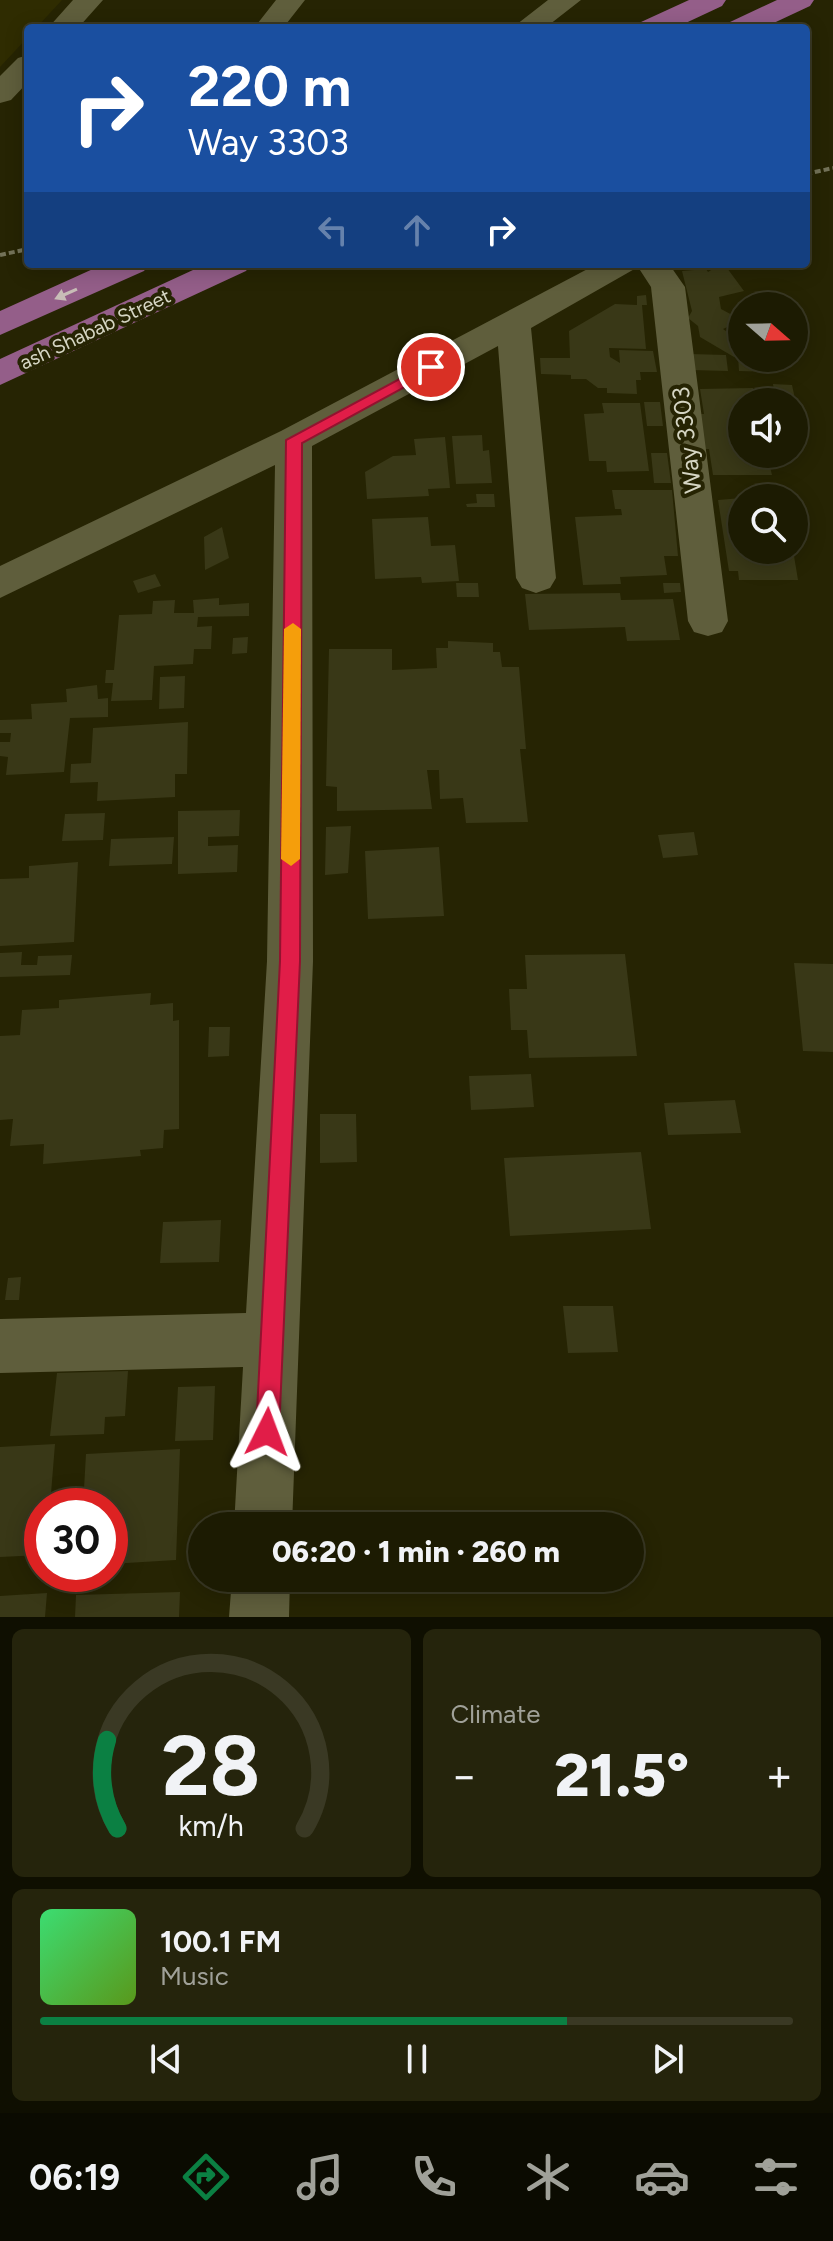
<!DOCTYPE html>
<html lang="en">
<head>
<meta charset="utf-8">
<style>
	:root { --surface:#1c1b02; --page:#25240c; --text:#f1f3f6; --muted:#a0a199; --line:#3a3924; --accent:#0b8043 }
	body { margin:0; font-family:Figtree,sans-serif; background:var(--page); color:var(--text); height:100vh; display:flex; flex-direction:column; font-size:30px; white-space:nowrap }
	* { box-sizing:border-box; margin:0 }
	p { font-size:26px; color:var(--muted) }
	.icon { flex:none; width:44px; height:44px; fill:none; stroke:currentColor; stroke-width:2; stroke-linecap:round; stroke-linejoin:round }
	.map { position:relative; height:1617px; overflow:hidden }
	.sheet { display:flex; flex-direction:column; gap:12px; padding:12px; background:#0f0f01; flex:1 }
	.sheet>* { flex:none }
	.hud { position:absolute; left:24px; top:24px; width:786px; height:244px; border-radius:8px; box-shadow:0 4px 20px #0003,0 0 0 2px var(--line); background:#1a4fa0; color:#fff; overflow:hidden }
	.needle { width:52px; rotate:110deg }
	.controls { position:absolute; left:728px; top:292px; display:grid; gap:16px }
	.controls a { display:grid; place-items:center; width:80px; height:80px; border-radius:50%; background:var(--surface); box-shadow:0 4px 20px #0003,0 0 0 2px var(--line); font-size:40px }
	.speed { position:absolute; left:24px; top:1488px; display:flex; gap:16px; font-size:40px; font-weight:700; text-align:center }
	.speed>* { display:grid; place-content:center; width:104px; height:104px; border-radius:50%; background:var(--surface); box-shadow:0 4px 20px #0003,0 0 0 2px var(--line); line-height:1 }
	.speed .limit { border:12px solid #d22; background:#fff; color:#111 }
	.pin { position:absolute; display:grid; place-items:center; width:68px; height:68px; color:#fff; margin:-34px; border:4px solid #fff; border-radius:50%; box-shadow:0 2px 8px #0007 }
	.me { position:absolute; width:88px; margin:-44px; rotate:3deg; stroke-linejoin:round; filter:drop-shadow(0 0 6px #0008) }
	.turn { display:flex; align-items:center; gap:28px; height:168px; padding:0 32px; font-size:36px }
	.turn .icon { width:104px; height:104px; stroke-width:2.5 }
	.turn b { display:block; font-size:56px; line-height:68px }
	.lanes { display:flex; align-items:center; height:76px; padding:0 32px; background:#0003; justify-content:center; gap:40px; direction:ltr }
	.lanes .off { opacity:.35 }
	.big { font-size:60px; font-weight:800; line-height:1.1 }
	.sheet .tile { flex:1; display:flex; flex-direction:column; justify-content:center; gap:12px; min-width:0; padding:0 28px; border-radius:12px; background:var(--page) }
	.sheet .dial { align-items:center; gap:0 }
	.dial svg { height:208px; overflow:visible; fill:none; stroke:var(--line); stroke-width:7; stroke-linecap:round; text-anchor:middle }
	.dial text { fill:var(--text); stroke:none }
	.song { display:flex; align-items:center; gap:24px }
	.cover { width:96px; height:96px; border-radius:12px; background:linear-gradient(135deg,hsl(140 70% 55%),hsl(90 70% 35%)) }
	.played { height:8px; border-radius:4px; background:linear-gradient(90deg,var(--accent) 70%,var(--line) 70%) }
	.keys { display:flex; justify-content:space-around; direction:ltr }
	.heat { display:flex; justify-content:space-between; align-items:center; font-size:44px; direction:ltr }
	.sheet .tiles { flex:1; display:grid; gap:12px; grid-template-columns:1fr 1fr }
	.tile:last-child { grid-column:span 2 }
	.trip { position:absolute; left:188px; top:1512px; width:456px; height:80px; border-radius:40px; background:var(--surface); box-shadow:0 4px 20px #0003,0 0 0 2px var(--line); font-weight:800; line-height:80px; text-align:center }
	.dock { display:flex; height:128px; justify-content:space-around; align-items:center; background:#0b0b01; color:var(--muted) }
	.dock .icon { width:56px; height:56px }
	.dock .selected { color:var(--accent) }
	.dock b { font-size:36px; color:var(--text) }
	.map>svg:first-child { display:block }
	.built { fill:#2f2c01 }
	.building { fill:#393817 }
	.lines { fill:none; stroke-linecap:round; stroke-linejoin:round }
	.path { stroke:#737258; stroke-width:4; stroke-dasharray:6 3; stroke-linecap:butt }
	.minor { fill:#5f5e3c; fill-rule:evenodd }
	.major { fill:#945e89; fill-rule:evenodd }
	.oneway { fill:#c8bdb7 }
	.route { fill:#e11d48; stroke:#92132f; stroke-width:2 }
	.slow { fill:#f59e0b }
	.labels { text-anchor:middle; stroke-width:8; stroke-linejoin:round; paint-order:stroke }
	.far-street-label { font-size:20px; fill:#d5d5c3; stroke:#262403 }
	.street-label { font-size:24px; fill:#d5d5c3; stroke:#262403 }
</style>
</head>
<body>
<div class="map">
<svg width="833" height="1617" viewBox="0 0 833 1617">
	<rect width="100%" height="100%" fill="#262403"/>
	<!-- built -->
	<path class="built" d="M0,0H62L36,28H28V37L0,67Z"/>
	<!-- building -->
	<path class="building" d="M716,267L727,268L744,291L719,297L721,309L736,317L734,324L723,329L736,338L742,336V350L734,357L700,337L698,326L688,318L692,311L682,271L706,269L708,272Z
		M646,295L647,305H642L646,349L609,348L610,357L625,366L620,363L619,350L653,351L657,372H640L641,380H636L637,394L607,393V388H598L586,379H571V375L541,374L540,358H570L569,331L615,304L637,305V296Z
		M690,354L726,355L728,371L691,370Z
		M742,355V358H768L771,372L739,371L738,356Z
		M773,384L792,385L802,431H794V402H776Z
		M753,388L756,402H742V454H767L772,475H713L709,449H700L695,414H704L700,389Z
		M644,402H660L663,426H647Z
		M602,403H640L649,471L607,472L606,461H589L584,414L604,413Z
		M482,435L483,451L489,450L492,483L456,484L452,436Z
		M445,437L450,488L428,489L429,496L367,499L365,472L393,456L416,455L414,439Z
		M651,453H667L671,483H654Z
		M612,490H672L678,556H664L667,575L620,577L621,584L583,585L575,517L622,515L621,509H615Z
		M476,494H494L495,507H467L466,504L477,503Z
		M742,498V550H793L798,580H739L738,571H729L718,500Z
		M428,517L431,546L455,545L459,581L422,583L421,577L375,579L372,519Z
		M222,527L229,558L205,570L204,537Z
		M155,574L161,586L138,593L133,581Z
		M456,583H478L479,597H457Z
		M663,583H680L681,592L664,593Z
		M620,593L621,600L673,599L680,640L627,641L625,627L529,630L525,594Z
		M219,598V605L249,603V616L198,617L197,627L212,626L211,649H194L193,664L154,666L152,700L111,701L113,683H105L106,670H114L119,615L152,614L153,601L175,600L174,613H194L193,600Z
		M248,637L247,653L232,654L233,638Z
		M448,641L493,643V652H500L502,667H519L526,749H520L528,822L466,823L463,798L440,799L439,770H427L432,809L337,811V787L326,786L329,649H392V670L437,668L436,648H448Z
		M185,676L184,708L159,709L160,677Z
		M97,685L98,699L108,698V717L70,718L64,772L6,775L8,757L0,756V742H10L11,733H0V720L32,719L31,704L67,702L66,689Z
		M188,722L187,774H175V797L97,801L98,782L70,783L71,764L91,763L93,728Z
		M240,810L239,836L208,837V846L238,845L237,872L178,874V811Z
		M105,813L103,840L62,841L65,814Z
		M351,826L348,873L325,875L326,827Z
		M694,832L698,855L663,858L658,835Z
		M174,837L172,864L109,866L111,839Z
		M439,847L444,916L368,919L365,851Z
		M78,862L74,942L0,946V879L29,878V866Z
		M22,952L21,965H37L38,956L72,955L70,975L0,977V953Z
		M625,954L637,1056L529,1058L527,1030H511L509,989H527L525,955Z
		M794,963L833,964V1052L803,1051Z
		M151,993L150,1005L173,1003V1021L179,1020V1129L164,1130L163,1148L140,1150L141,1156L43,1164L44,1144L10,1146L13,1119L0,1120V1036L20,1035L22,1010L59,1008V1000Z
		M209,1027H230L229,1056L208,1057Z
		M531,1074L534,1107L471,1110L469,1076Z
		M735,1100L741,1133L668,1135L664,1103Z
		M320,1114H356L357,1162L320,1163Z
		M641,1152L651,1229L510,1236L504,1158Z
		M221,1220L219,1262L160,1263L163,1222Z
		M21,1277L19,1300H5L8,1278Z
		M563,1306H613L618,1352L568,1353Z
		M128,1371L125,1416L105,1417L104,1434L50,1436L57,1373Z
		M215,1386L213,1440L175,1441L178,1387Z
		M55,1444L50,1506H42V1555L0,1557V1447Z
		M180,1449L176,1560L110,1564V1506H83L86,1454Z
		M180,1592L179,1617H75L76,1595Z
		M47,1593L45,1617H0V1596Z"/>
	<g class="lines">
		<!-- path -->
		<path class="path" d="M806,174L833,168
			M0,255L28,249"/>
		<!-- minor -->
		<path class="minor" d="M73,0H103L78,28H48Z
			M276,0H305L283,28H254Z
			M548,0H581L545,28H512Z
			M28,55V82L11,100L0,103V76L18,58Z
			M597,264H669L685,287L728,621L722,632L708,636L694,632L688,621L651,287L638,267L531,328L556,578L550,588L536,593L522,588L516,578L498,346L312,446L313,961L292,1526H234L243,1367L0,1373V1319L246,1313L267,961L275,465L0,598V566L281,431Z
			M232,1578H290L289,1617H229Z"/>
		<!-- major -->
		<path class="major" d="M689,0H726L722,6L675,28H637L641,22Z
			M777,0H814L810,6L763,28H726L730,22Z
			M104,264H149L144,271L0,335V311Z
			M206,264H251L246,271L0,385V359Z"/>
	</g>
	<!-- one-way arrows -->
	<defs><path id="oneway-solid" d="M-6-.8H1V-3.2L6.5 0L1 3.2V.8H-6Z" transform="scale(2)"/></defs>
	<use class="oneway" href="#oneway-solid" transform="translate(66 294) rotate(156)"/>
	<!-- route -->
	<path class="route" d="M431,362L436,363V370L302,443L300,961L279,1432L276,1441L267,1444L259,1441L256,1432L280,961L286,440Z"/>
	<!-- slow -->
	<path class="slow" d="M293,623L301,629L300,859L291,866L281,859L284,629Z"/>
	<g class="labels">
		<!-- far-street labels -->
		<g class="far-street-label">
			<text transform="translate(95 329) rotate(-25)" y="7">ash Shabab Street</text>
		</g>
		<!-- street labels -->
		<g class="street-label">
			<text transform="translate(687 440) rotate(-97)" y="8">Way 3303</text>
		</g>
	</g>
</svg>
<div class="controls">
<a><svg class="needle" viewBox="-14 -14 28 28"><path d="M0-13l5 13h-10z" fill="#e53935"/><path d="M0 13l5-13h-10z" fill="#a0a199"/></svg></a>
<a><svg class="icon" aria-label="sound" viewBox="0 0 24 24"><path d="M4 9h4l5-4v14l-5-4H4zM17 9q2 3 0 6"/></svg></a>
<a><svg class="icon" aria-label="search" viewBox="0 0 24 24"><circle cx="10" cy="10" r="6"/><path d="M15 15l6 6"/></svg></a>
</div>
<div class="speed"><div class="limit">30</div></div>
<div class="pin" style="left:431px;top:367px;background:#d93025"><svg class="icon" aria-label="arrive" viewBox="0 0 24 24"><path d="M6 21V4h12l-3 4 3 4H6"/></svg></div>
<svg class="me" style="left:267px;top:1432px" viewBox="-20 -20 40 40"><path d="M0-17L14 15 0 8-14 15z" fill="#e11d48" stroke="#fff" stroke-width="4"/></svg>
<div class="trip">06:20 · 1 min · 260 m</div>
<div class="hud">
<div class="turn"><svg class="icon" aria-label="right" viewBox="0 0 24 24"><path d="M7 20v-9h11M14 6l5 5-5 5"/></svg><div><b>220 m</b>Way 3303</div></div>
<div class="lanes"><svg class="icon off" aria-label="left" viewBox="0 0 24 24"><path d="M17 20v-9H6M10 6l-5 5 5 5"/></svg><svg class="icon off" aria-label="ahead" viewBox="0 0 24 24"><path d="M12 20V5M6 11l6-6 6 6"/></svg><svg class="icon" aria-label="right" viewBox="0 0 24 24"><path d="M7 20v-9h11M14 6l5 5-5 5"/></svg></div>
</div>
</div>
<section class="sheet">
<div class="tiles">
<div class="tile dial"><svg viewBox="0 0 100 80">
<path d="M14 69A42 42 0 1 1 86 69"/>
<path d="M14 69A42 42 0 0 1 10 35" stroke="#0b8043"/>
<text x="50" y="56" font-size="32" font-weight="700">28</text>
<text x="50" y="72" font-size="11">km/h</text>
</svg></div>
<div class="tile"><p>Climate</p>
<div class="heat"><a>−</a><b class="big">21.5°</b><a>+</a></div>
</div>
<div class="tile">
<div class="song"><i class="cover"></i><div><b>100.1 FM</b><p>Music</p></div></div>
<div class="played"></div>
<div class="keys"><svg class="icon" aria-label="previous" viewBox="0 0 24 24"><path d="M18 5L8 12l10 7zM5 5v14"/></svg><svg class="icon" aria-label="pause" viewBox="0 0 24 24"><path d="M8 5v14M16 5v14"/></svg><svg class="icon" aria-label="next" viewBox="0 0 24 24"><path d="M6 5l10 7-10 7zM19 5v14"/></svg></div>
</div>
</div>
</section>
<nav class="dock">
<b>06:19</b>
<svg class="icon selected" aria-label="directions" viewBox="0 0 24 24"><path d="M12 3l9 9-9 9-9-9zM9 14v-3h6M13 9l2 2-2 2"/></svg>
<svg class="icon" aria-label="music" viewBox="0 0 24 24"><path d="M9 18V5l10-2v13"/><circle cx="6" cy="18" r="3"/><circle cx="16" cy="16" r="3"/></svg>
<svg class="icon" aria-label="phone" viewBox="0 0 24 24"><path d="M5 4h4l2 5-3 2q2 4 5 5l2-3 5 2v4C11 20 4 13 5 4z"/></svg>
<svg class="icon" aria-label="climate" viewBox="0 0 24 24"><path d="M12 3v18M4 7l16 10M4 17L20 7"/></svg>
<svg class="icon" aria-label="car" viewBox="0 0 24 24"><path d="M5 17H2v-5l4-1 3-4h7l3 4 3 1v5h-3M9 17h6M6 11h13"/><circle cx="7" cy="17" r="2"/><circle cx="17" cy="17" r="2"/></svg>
<svg class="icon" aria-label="filters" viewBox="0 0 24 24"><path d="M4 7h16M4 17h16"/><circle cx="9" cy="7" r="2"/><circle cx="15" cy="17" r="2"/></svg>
</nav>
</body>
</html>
